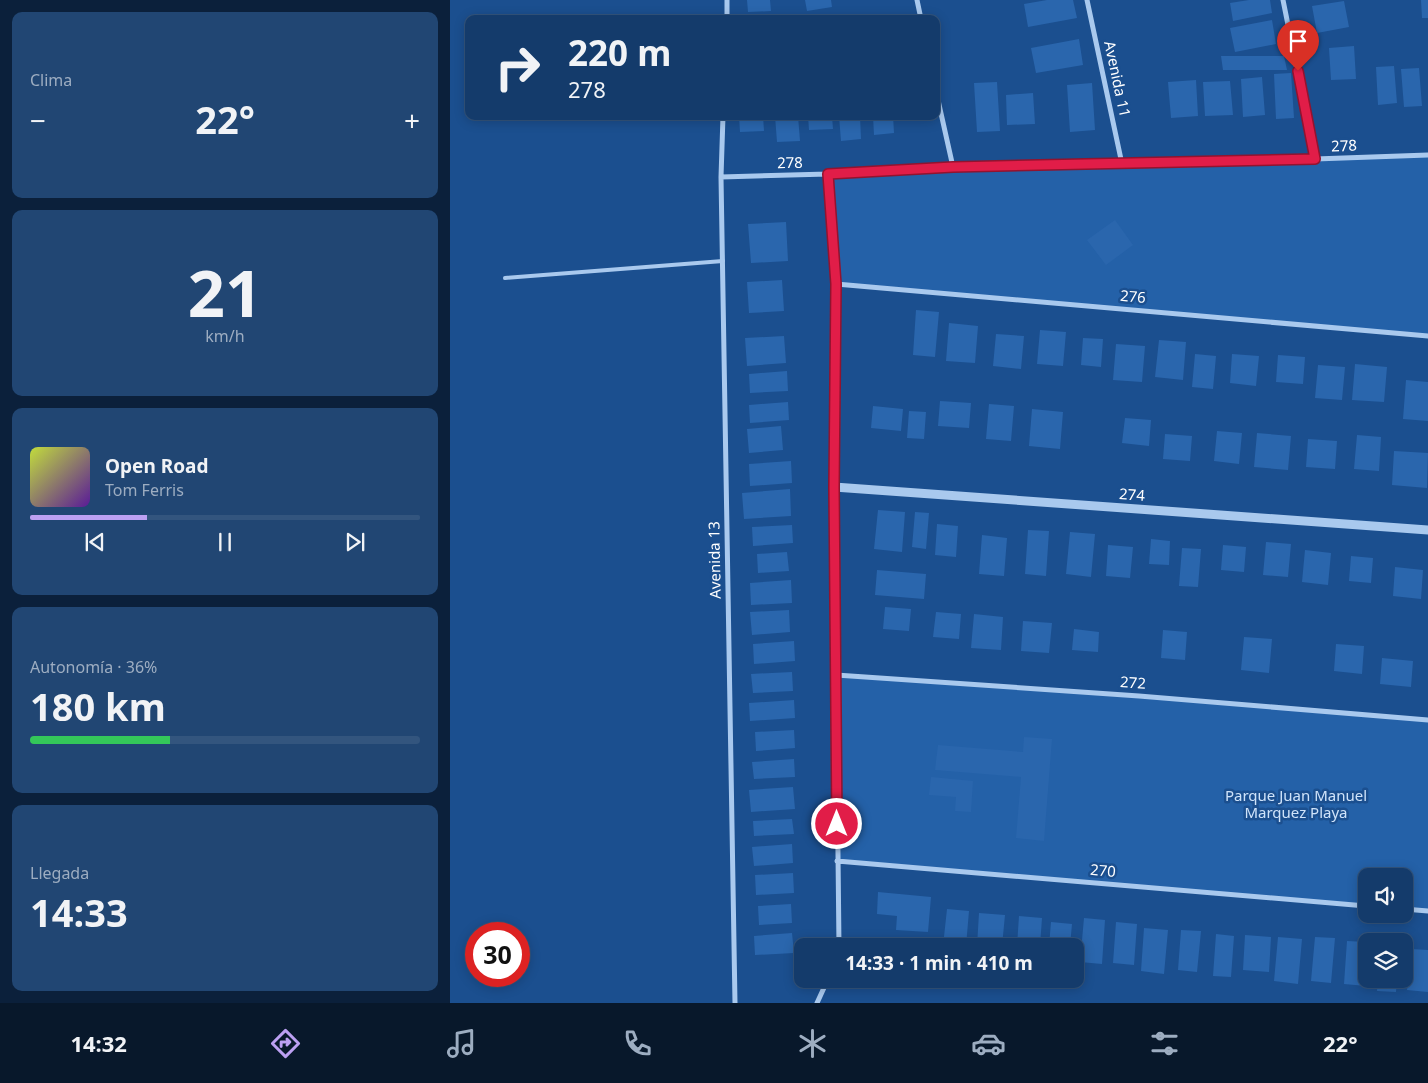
<!DOCTYPE html>
<html lang="es">
<head>
<meta charset="utf-8">
<style>
	:root { --surface:#143b6b; --page:#214673; --text:#f1f3f6; --muted:#9dadc1; --line:#33557e; --accent:#bca0f2 }
	body { margin:0; font-family:"Noto Sans",sans-serif; background:var(--page); color:var(--text); height:100vh; display:flex; flex-direction:column; font-size:19px; white-space:nowrap }
	* { box-sizing:border-box; margin:0 }
	p { font-size:16px; color:var(--muted) }
	.icon { flex:none; width:28px; height:28px; fill:none; stroke:currentColor; stroke-width:2; stroke-linecap:round; stroke-linejoin:round }
	.map { position:relative; flex:1; overflow:hidden }
	.drawer { display:flex; flex-direction:column; gap:12px; padding:12px; background:#0b203b; width:450px }
	.drawer>* { flex:none }
	.hud { position:absolute; left:15px; top:15px; width:475px; height:105px; border-radius:10px; box-shadow:0 2px 12px #0003,0 0 0 1px var(--line); background:#143b6b; color:var(--text); overflow:hidden }
	.fabs { position:absolute; left:908px; top:868px; display:grid; gap:10px }
	.fabs a { display:grid; place-items:center; width:55px; height:55px; border-radius:10px; background:var(--surface); box-shadow:0 2px 12px #0003,0 0 0 1px var(--line); font-size:25px }
	.speed { position:absolute; left:15px; top:922px; display:flex; gap:10px; font-size:25px; font-weight:700; text-align:center }
	.speed>* { display:grid; place-content:center; width:65px; height:65px; border-radius:50%; background:var(--surface); box-shadow:0 2px 12px #0003,0 0 0 1px var(--line); line-height:1 }
	.speed .limit { border:8px solid #d22; background:#fff; color:#111 }
	.pin { position:absolute; display:grid; place-items:center; width:42px; height:42px; color:#fff; margin:-51px -21px; border-radius:50% 50% 50% 0; rotate:-45deg; box-shadow:0 0 5px #0007 }
	.pin .icon { rotate:45deg }
	.me { position:absolute; width:55px; margin:-28px; rotate:0deg; stroke-linejoin:round; filter:drop-shadow(0 0 4px #0008) }
	.turn { display:flex; align-items:center; gap:18px; height:105px; padding:0 20px; font-size:22px }
	.turn .icon { width:65px; height:65px; stroke-width:2.5 }
	.turn b { display:block; font-size:35px; line-height:42px }
	.big { font-size:38px; font-weight:700; line-height:1.1 }
	.drawer .card { flex:1; display:flex; flex-direction:column; justify-content:center; gap:8px; min-width:0; padding:0 18px; border-radius:10px; background:var(--page) }
	.drawer .dial { align-items:center; gap:0 }
	.dial b { font-size:65px; line-height:1 }
	.song { display:flex; align-items:center; gap:15px }
	.cover { width:60px; height:60px; border-radius:8px; background:linear-gradient(135deg,hsl(70 70% 55%),hsl(270 70% 35%)) }
	.played { height:5px; border-radius:2px; background:linear-gradient(90deg,var(--accent) 30%,var(--line) 30%) }
	.keys { display:flex; justify-content:space-around; direction:ltr }
	.heat { display:flex; justify-content:space-between; align-items:center; font-size:28px; direction:ltr }
	.charge { height:8px; border-radius:4px; background:linear-gradient(90deg,#34c759 36%,var(--line) 0) }
	.trip { position:absolute; left:344px; top:938px; width:290px; height:50px; border-radius:10px; background:var(--surface); box-shadow:0 2px 12px #0003,0 0 0 1px var(--line); font-weight:700; line-height:50px; text-align:center }
	.tab-bar { display:flex; height:80px; justify-content:space-around; align-items:center; background:#08182b; color:var(--muted) }
	.tab-bar .icon { width:35px; height:35px }
	.tab-bar .selected { color:var(--accent) }
	.tab-bar b { font-size:22px; color:var(--text) }
	main { display:flex; flex:1; min-height:0 }
	.map>svg:first-child { display:block }
	.green { fill:#2461a8 }
	.building { fill:#2a66ad }
	.lines { fill:none; stroke-linecap:round; stroke-linejoin:round }
	.service { stroke:#a9c9ee; stroke-width:4 }
	.minor { stroke:#a9c9ee; stroke-width:5 }
	.tertiary { stroke:#a9c9ee; stroke-width:9 }
	.route-casing { stroke:#92132f; stroke-width:12 }
	.route { stroke:#e11d48; stroke-width:9 }
	.labels { text-anchor:middle; stroke-width:5; stroke-linejoin:round; paint-order:stroke }
	.street-label { font-size:15px; fill:#fff; stroke:#1b4f8f }
	.park-label { font-size:15px; fill:#cfe3fa; stroke:#1b4f8f }
</style>
</head>
<body>
<main>
<section class="drawer">
<div class="card"><p>Clima</p>
<div class="heat"><a>−</a><b class="big">22°</b><a>+</a></div>
</div>
<div class="card dial"><b>21</b><p>km/h</p></div>
<div class="card">
<div class="song"><i class="cover"></i><div><b>Open Road</b><p>Tom Ferris</p></div></div>
<div class="played"></div>
<div class="keys"><svg class="icon" aria-label="previous" viewBox="0 0 24 24"><path d="M18 5L8 12l10 7zM5 5v14"/></svg><svg class="icon" aria-label="pause" viewBox="0 0 24 24"><path d="M8 5v14M16 5v14"/></svg><svg class="icon" aria-label="next" viewBox="0 0 24 24"><path d="M6 5l10 7-10 7zM19 5v14"/></svg></div>
</div>
<div class="card"><p>Autonomía · 36%</p><b class="big">180 km</b><div class="charge"></div></div>
<div class="card"><p>Llegada</p><b class="big">14:33</b></div>
</section>
<div class="map">
<svg width="978" height="1003" viewBox="0 0 978 1003">
	<rect width="100%" height="100%" fill="#1b4f8f"/>
	<!-- green -->
	<path class="green" d="M978,155V336L386,284L378,174L503,167Z
		M386,675L978,720V911L954,909V876H916V906L387,861Z"/>
	<!-- building -->
	<path class="building" d="M297,0H320L321,11L298,12Z
		M355,0H381L382,7L357,11Z
		M597,0H623L627,18L578,27L574,4Z
		M799,0H820L822,13L783,21L780,3Z
		M971,0H978V18H972Z
		M894,1L899,27L867,33L862,6Z
		M822,20L826,44L785,52L780,28Z
		M629,39L633,65L586,73L581,48Z
		M904,46L906,79L881,80L879,48Z
		M771,56H834L837,70H773Z
		M944,66L947,103L928,105L926,67Z
		M969,68L972,106L954,107L951,69Z
		M841,73L844,118L826,119L824,74Z
		M812,77L815,115L793,117L791,79Z
		M746,80L748,116L721,118L718,82Z
		M780,81L783,115L755,116L753,82Z
		M547,82L550,131L527,132L524,83Z
		M642,83L645,130L620,132L617,85Z
		M583,93L585,124L557,125L556,95Z
		M289,116H313L314,131L290,132Z
		M325,116H348L350,141L327,142Z
		M358,116H382L383,129L359,130Z
		M389,116H410L411,139L391,141Z
		M423,116H443L444,133L424,135Z
		M665,220L683,245L656,265L637,240Z
		M336,222L338,261L301,263L298,224Z
		M332,280L334,311L299,313L297,282Z
		M466,310L489,312L485,357L463,355Z
		M499,323L528,326L525,363L496,361Z
		M590,330L616,332L613,366L587,364Z
		M546,334L574,336L571,369L543,366Z
		M334,336L336,363L297,366L295,338Z
		M633,338L653,339L651,367L631,365Z
		M709,340L736,342L733,380L705,377Z
		M666,344L695,346L692,382L663,380Z
		M745,354L766,356L763,389L742,387Z
		M782,354L809,356L806,386L780,383Z
		M828,355L855,357L853,384L826,382Z
		M905,364L937,367L934,402L902,400Z
		M868,365L895,367L892,400L865,398Z
		M337,371L338,391L300,393L299,374Z
		M956,380L978,382V421L953,419Z
		M490,401L521,403L519,428L488,426Z
		M338,402L339,420L300,423L299,405Z
		M539,404L564,406L561,441L536,439Z
		M423,406L453,409L451,431L421,428Z
		M582,409L613,412L610,449L579,446Z
		M459,411L476,412L474,439L457,438Z
		M675,418L701,420L699,446L672,443Z
		M331,426L333,450L299,453L297,429Z
		M767,431L792,433L789,464L764,461Z
		M807,433L841,436L838,470L804,467Z
		M715,434L742,436L740,461L713,459Z
		M907,435L931,437L929,471L904,469Z
		M858,439L887,441L885,469L856,467Z
		M944,451L978,453L977,488L942,485Z
		M341,461L342,483L300,486L299,464Z
		M340,489L341,516L294,519L292,493Z
		M428,510L455,512L452,552L424,549Z
		M465,512L479,513L476,549L462,547Z
		M487,524L508,526L506,557L485,555Z
		M342,525L343,543L303,546L302,527Z
		M578,530L599,531L596,576L575,574Z
		M620,532L645,534L641,577L616,574Z
		M532,535L557,538L554,576L529,574Z
		M701,539L720,541L719,565L699,564Z
		M816,542L841,544L838,577L813,575Z
		M658,545L683,547L680,578L656,576Z
		M773,545L796,547L794,572L771,570Z
		M732,548L751,549L748,587L729,586Z
		M855,550L881,553L878,585L852,582Z
		M337,552L339,571L308,573L307,554Z
		M901,556L923,558L921,583L899,581Z
		M945,567L973,570L971,599L943,596Z
		M427,570L476,574L474,599L425,595Z
		M341,580L342,603L301,605L300,583Z
		M435,607L461,609L459,631L433,629Z
		M339,610L340,632L302,635L300,612Z
		M486,612L511,614L509,639L483,637Z
		M524,614L553,617L551,650L521,648Z
		M573,621L602,623L599,653L571,651Z
		M624,629L649,632L648,652L622,650Z
		M713,630L737,632L735,660L711,658Z
		M794,637L822,639L819,673L791,670Z
		M344,641L345,661L304,664L303,644Z
		M886,644L914,646L912,674L884,671Z
		M932,658L963,661L961,687L930,684Z
		M342,672L343,691L303,693L301,674Z
		M344,700L345,718L300,721L299,703Z
		M344,730L345,748L306,751L305,732Z
		M574,737L602,739L594,841L566,838L571,777L485,770L488,745L573,752Z
		M344,759L345,777L304,779L302,762Z
		M481,777L523,781L521,812L505,811L506,797L479,795Z
		M343,787L345,809L301,812L299,790Z
		M342,819L344,834L304,836L303,821Z
		M342,844L343,863L304,866L302,847Z
		M343,873L344,893L306,895L305,875Z
		M428,892L481,897L478,932L446,930L447,916L427,914Z
		M341,904L342,923L309,925L308,906Z
		M497,909L519,911L516,946H493Z
		M529,913L555,915L552,946H527Z
		M569,916L592,918L590,946H567Z
		M634,918L655,920L652,964L630,962Z
		M601,922L622,924L620,946H599Z
		M666,922L687,924L684,965L663,963Z
		M694,928L718,930L714,974L691,971Z
		M731,930L751,931L747,972L728,970Z
		M342,933L344,953L305,955L304,936Z
		M766,934L784,936L781,977L763,976Z
		M795,935L821,937L819,972L793,970Z
		M828,937L852,939L848,984L824,981Z
		M865,937L885,938L881,983L861,981Z
		M897,941L916,942V986L894,984Z
		M961,949L978,950V992L957,990Z
		M928,979H947L946,992L927,991Z"/>
	<g class="lines">
		<!-- service -->
		<path class="service" d="M55,278L273,261"/>
		<!-- minor -->
		<path class="minor" d="M467,0L471,19
			M637,0L672,164
			M833,0L865,159
			M277,19V0
			M486,91L503,167
			M273,116L271,177L285,1003
			M378,174L386,284L384,487L389,946
			M271,177L378,174L503,167L865,159L978,155
			M386,284L978,336
			M386,675L689,696L978,720
			M387,861L916,906
			M954,909L978,911
			M367,1003L378,979"/>
		<!-- tertiary -->
		<path class="tertiary" d="M384,487L978,530"/>
	</g>
	<g class="lines">
		<!-- route casing -->
		<g class="route-casing">
			<path id="route" d="M387,824L384,487L386,284L378,174L503,167L865,159L848,71"/>
		</g>
		<!-- route -->
		<use href="#route" class="route"/>
	</g>
	<g class="labels">
		<!-- street labels -->
		<g class="street-label">
			<text transform="translate(667 79) rotate(78)" y="5">Avenida 11</text>
			<text transform="translate(894 146) rotate(-2)" y="5">278</text>
			<text transform="translate(340 163) rotate(-1)" y="5">278</text>
			<text transform="translate(683 297) rotate(5)" y="5">276</text>
			<text transform="translate(682 495) rotate(4)" y="5">274</text>
			<text transform="translate(265 560) rotate(-91)" y="5">Avenida 13</text>
			<text transform="translate(683 683) rotate(4)" y="5">272</text>
			<text transform="translate(653 871) rotate(5)" y="5">270</text>
		</g>
		<!-- park labels -->
		<g class="park-label">
			<text x="846" y="801">Parque Juan Manuel<tspan x="846" dy="17">Marquez Playa</tspan></text>
		</g>
	</g>
</svg>
<div class="fabs">
<a><svg class="icon" aria-label="sound" viewBox="0 0 24 24"><path d="M4 9h4l5-4v14l-5-4H4zM17 9q2 3 0 6"/></svg></a>
<a><svg class="icon" aria-label="layers" viewBox="0 0 24 24"><path d="M12 4l9 5-9 5-9-5zM3 14l9 5 9-5"/></svg></a>
</div>
<div class="speed"><div class="limit">30</div></div>
<div class="pin" style="left:848px;top:71px;background:#d93025"><svg class="icon" aria-label="arrive" viewBox="0 0 24 24"><path d="M6 21V4h12l-3 4 3 4H6"/></svg></div>
<svg class="me" style="left:387px;top:824px" viewBox="-20 -20 40 40"><circle r="17" fill="#e11d48" stroke="#fff" stroke-width="3"/><path d="M0-11L8 9 0 5-8 9z" fill="#fff"/></svg>
<div class="trip">14:33 · 1 min · 410 m</div>
<div class="hud">
<div class="turn"><svg class="icon" aria-label="right" viewBox="0 0 24 24"><path d="M7 20v-9h11M14 6l5 5-5 5"/></svg><div><b>220 m</b>278</div></div>
</div>
</div>
</main>
<nav class="tab-bar">
<b>14:32</b>
<svg class="icon selected" aria-label="directions" viewBox="0 0 24 24"><path d="M12 3l9 9-9 9-9-9zM9 14v-3h6M13 9l2 2-2 2"/></svg>
<svg class="icon" aria-label="music" viewBox="0 0 24 24"><path d="M9 18V5l10-2v13"/><circle cx="6" cy="18" r="3"/><circle cx="16" cy="16" r="3"/></svg>
<svg class="icon" aria-label="phone" viewBox="0 0 24 24"><path d="M5 4h4l2 5-3 2q2 4 5 5l2-3 5 2v4C11 20 4 13 5 4z"/></svg>
<svg class="icon" aria-label="climate" viewBox="0 0 24 24"><path d="M12 3v18M4 7l16 10M4 17L20 7"/></svg>
<svg class="icon" aria-label="car" viewBox="0 0 24 24"><path d="M5 17H2v-5l4-1 3-4h7l3 4 3 1v5h-3M9 17h6M6 11h13"/><circle cx="7" cy="17" r="2"/><circle cx="17" cy="17" r="2"/></svg>
<svg class="icon" aria-label="filters" viewBox="0 0 24 24"><path d="M4 7h16M4 17h16"/><circle cx="9" cy="7" r="2"/><circle cx="15" cy="17" r="2"/></svg>
<b>22°</b>
</nav>
</body>
</html>
